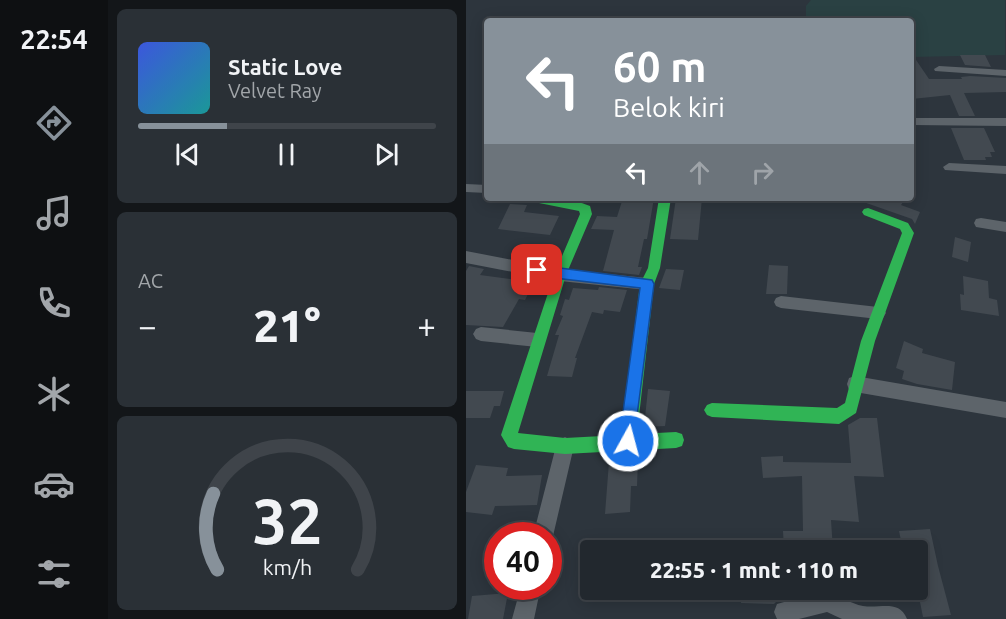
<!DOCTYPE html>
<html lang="id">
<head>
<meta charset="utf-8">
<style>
	:root { --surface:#22282e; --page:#2a3036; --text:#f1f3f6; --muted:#a2a6aa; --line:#3f444a; --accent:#87919a }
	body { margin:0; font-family:Ubuntu,sans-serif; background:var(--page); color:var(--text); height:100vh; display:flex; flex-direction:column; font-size:22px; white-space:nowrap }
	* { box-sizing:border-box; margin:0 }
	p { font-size:20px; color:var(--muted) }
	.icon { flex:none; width:33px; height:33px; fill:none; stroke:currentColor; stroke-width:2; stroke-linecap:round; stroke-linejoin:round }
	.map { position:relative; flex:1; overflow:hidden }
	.side { display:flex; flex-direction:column; gap:9px; padding:9px; background:#131619; width:358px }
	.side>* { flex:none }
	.banner { position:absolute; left:18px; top:18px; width:430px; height:183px; border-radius:6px; box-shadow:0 3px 15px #0003,0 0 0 2px var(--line); background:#87919a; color:#fff; overflow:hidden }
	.speed { position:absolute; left:18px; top:522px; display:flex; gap:12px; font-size:30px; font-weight:700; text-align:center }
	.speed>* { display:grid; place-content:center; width:78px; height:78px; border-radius:50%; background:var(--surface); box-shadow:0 3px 15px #0003,0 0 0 2px var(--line); line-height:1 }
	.speed .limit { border:9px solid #d22; background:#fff; color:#111 }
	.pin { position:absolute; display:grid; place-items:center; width:51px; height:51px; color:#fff; margin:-26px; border-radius:12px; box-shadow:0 3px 9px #0006 }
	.me { position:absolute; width:66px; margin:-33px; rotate:7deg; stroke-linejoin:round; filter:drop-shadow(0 0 4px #0008) }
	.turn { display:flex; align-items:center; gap:21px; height:126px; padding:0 30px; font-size:27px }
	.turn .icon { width:78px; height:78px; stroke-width:2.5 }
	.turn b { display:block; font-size:42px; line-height:51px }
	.lanes { display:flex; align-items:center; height:57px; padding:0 30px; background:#0003; justify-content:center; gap:30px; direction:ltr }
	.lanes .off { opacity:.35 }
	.big { font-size:45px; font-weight:800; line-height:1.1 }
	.side .widget { flex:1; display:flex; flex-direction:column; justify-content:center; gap:9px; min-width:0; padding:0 21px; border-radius:9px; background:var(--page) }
	.side .dial { align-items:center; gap:0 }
	.dial svg { height:156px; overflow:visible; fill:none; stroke:var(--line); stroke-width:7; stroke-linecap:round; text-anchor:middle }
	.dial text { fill:var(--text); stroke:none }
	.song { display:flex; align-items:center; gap:18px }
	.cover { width:72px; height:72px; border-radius:9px; background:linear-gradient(135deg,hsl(230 70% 55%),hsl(180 70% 35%)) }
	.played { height:6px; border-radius:3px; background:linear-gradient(90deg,var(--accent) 30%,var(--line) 30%) }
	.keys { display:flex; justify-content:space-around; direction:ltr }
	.heat { display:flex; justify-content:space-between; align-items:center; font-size:33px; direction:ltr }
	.trip { position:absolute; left:114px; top:540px; width:348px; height:60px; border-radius:6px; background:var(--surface); box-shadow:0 3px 15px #0003,0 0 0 2px var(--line); font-weight:800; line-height:60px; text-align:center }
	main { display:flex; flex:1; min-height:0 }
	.tab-bar { display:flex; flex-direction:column; width:108px; justify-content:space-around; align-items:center; background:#0e1012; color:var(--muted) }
	.tab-bar .icon { width:42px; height:42px }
	.tab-bar .on { color:var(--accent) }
	.tab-bar b { font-size:27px; color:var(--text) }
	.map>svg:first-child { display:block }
	.green { fill:#2a4143 }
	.building { fill:#424950 }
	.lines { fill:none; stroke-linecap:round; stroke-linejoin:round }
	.street { fill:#5d646a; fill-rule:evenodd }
	.fast { fill:#30b455; fill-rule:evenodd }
	.route { fill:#1a73e8; stroke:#114b97; stroke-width:1.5 }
</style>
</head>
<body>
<main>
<nav class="tab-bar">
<b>22:54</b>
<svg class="icon on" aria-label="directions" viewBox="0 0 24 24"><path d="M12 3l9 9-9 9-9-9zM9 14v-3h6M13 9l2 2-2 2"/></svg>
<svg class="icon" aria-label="music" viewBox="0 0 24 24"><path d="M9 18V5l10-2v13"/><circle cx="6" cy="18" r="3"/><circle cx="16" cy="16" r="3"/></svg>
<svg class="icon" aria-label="phone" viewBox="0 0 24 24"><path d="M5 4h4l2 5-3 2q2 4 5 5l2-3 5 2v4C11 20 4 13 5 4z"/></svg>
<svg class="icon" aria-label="climate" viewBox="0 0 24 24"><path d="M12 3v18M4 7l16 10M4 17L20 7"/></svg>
<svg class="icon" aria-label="car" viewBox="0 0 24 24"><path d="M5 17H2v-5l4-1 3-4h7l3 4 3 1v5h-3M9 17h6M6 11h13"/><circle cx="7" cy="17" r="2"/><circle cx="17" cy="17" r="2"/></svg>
<svg class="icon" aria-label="filters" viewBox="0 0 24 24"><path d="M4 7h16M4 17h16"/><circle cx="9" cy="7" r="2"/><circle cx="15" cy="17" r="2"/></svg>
</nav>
<section class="side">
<div class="widget">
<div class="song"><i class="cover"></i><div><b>Static Love</b><p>Velvet Ray</p></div></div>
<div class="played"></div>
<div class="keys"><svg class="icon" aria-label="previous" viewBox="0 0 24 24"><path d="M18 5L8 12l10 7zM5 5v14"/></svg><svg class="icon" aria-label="pause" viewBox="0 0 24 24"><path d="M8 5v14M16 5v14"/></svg><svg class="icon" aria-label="next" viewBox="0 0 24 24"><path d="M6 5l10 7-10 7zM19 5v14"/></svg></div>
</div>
<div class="widget"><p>AC</p>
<div class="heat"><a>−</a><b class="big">21°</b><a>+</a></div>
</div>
<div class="widget dial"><svg viewBox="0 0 100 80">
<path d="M14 69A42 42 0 1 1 86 69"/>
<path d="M14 69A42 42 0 0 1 12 30" stroke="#87919a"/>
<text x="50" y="56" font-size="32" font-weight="700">32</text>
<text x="50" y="72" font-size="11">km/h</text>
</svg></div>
</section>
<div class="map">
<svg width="540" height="619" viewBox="0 0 540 619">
	<rect width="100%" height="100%" fill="#2d353d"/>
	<!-- green -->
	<path class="green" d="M345,0H539V55L446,57V21H340V6Z"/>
	<!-- building -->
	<path class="building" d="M446,54L463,79H496L495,77L504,76L540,78V92L498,93L509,116H493L484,95L446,99Z
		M494,55H519L525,67L499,65Z
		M485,128H518L529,152H524L526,157H519L520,160H498Z
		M157,198H188L181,239H178L172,267H176L173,275L137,271L148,230L125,229L131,216L151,217Z
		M210,198H236L232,240L204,239Z
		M386,198H440L435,205L454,212L449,224L446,219Z
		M44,204L61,205L58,212L93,216L84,235L32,229Z
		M489,237L505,242L502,262L486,257Z
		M303,265L322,266L321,294H300Z
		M3,266L18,269L14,275L68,282L59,300L53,299L37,327L0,325V271Z
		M200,269L218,270L214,290L193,288Z
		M497,276L522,281L523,298L531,300L533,316L495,310L494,294L498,295Z
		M133,287L161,290L154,312L138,310L137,314L126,312L109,358H111L106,377L81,376L93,335H89L97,316L94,315L99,299L103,300L107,288L132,290Z
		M438,341L457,349L456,353L489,362L486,390L451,384L436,379L438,371L430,368Z
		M182,389L204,391L199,426L178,427Z
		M0,391H38L34,406H28L24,418H0Z
		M394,418H411L418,477L388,476L393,522L365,520L367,550H318L317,531H337L336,476L297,478L295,457L317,456V462L385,463L382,425Z
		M172,460L171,486H165L164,512L139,514L143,462Z
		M10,465L42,468L40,476L76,475L71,505L29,506L26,515L0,512V492Z
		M464,529L472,566L485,615L457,617L452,592V550H437L433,531Z
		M276,590H310V602L308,604L275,603Z
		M42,593L37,619H2L6,596Z"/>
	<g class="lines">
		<!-- street -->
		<path class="street" d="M473,66L540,70V76L469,71L468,69Z
			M540,118V126L446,125V118Z
			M483,163L540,166V174L479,170L477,167Z
			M0,184L21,185V193L0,192Z
			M515,218L540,222V232L510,227L508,223L510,219Z
			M0,251L94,269L181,278L186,280L188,284L186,288L181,290L94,281L0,263Z
			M315,296L412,307L417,308L420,313L417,318L412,319L315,308L310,306L308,302L310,298Z
			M15,327L71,333L77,335L79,340L77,345L71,347L15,341L10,339L7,334L10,329Z
			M389,376L540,402V418L389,392L383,390L381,384L383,378Z
			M99,437L105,440L108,446L87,536L82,544V536H67L90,446L93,440Z
			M55,586H75L68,619H46Z
			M361,590C372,595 385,604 397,606C414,609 433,599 441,619H376L361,612L333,619H311L308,612L311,604Z"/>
		<!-- fast -->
		<path class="fast" d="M62,198C83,198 104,198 124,206L126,214L100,275L52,433L99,438L155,435L174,284L182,268L193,198H205L194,268L188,284L171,434L210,432L216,434L218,440L216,446L210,448L99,454L48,449L42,447L35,435L88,275L114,214L113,211L68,202Z
			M402,208L442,223L448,233L409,341L390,413L373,424L246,417L241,415L238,410L241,405L246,403L371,408L379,403L395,341L436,233L434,229L398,215L396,212L398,209Z"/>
	</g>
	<!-- route -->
	<path class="route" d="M71,265L186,280L188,284L167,447L162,449L156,447L153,441L174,288L71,276L64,270Z"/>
</svg>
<div class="speed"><div class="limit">40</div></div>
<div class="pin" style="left:71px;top:270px;background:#d93025"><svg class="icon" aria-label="arrive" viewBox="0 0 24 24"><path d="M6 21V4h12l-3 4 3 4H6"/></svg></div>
<svg class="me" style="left:162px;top:441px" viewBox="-20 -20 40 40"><circle r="17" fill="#1a73e8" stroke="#fff" stroke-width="3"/><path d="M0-11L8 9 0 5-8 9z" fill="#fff"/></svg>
<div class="trip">22:55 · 1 mnt · 110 m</div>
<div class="banner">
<div class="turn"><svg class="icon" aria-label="left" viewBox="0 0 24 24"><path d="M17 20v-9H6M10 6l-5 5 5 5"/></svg><div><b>60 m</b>Belok kiri</div></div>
<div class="lanes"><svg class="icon" aria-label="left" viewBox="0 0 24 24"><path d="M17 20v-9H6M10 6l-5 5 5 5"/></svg><svg class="icon off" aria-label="ahead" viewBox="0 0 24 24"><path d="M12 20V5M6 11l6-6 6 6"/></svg><svg class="icon off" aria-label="right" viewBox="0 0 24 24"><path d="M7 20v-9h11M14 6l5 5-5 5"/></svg></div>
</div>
</div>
</main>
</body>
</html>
